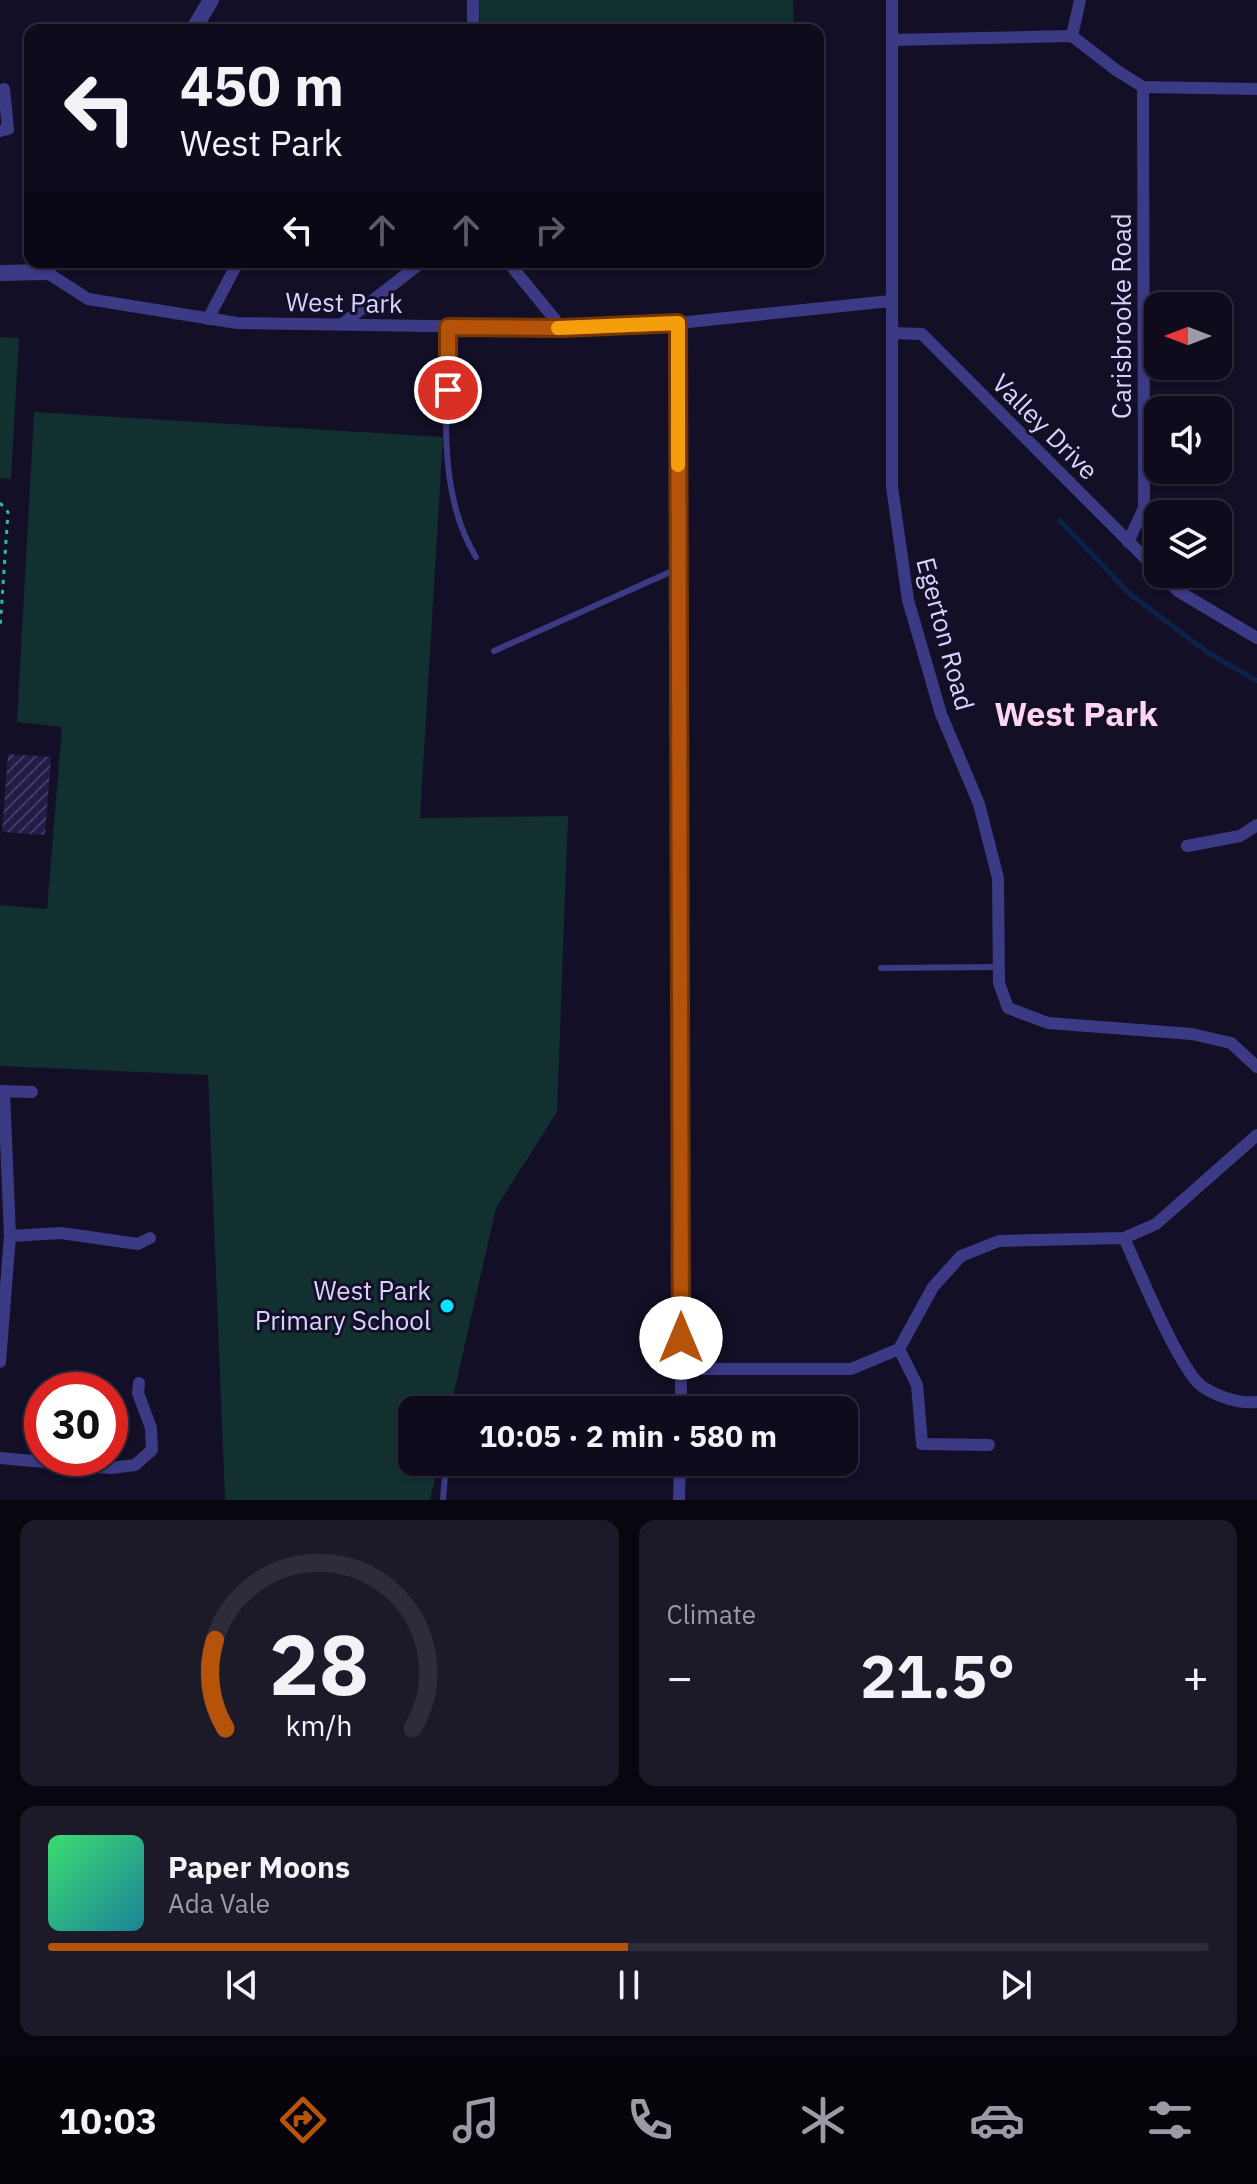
<!DOCTYPE html>
<html lang="en">
<head>
<meta charset="utf-8">
<style>
	:root { --surface:#0e0b1c; --page:#1c1929; --text:#f1f3f6; --muted:#9b9ba3; --line:#2e2b3b; --accent:#b45309 }
	body { margin:0; font-family:"IBM Plex Sans",sans-serif; background:var(--page); color:var(--text); height:100vh; display:flex; flex-direction:column; font-size:30px; white-space:nowrap }
	* { box-sizing:border-box; margin:0 }
	p { font-size:26px; color:var(--muted) }
	.icon { flex:none; width:44px; height:44px; fill:none; stroke:currentColor; stroke-width:2; stroke-linecap:round; stroke-linejoin:round }
	.map { position:relative; height:1500px; overflow:hidden }
	.drawer { display:flex; flex-direction:column; gap:20px; padding:20px; background:#08060f; flex:1 }
	.drawer>* { flex:none }
	.banner { position:absolute; left:24px; top:24px; width:800px; height:244px; border-radius:16px; box-shadow:0 2px 6px #0004,0 0 0 2px var(--line); background:#0e0b1c; color:var(--text); overflow:hidden }
	.needle { width:52px; rotate:270deg }
	.controls { position:absolute; left:1144px; top:292px; display:grid; gap:16px }
	.controls a { display:grid; place-items:center; width:88px; height:88px; border-radius:16px; background:var(--surface); box-shadow:0 2px 6px #0004,0 0 0 2px var(--line); font-size:40px }
	.speed { position:absolute; left:24px; top:1372px; display:flex; gap:16px; font-size:40px; font-weight:700; text-align:center }
	.speed>* { display:grid; place-content:center; width:104px; height:104px; border-radius:50%; background:var(--surface); box-shadow:0 2px 6px #0004,0 0 0 2px var(--line); line-height:1 }
	.speed .limit { border:12px solid #d22; background:#fff; color:#111 }
	.pin { position:absolute; display:grid; place-items:center; width:68px; height:68px; color:#fff; margin:-34px; border:4px solid #fff; border-radius:50%; box-shadow:0 2px 8px #0007 }
	.me { position:absolute; width:88px; margin:-44px; rotate:0deg; stroke-linejoin:round; filter:drop-shadow(0 0 6px #0008) }
	.turn { display:flex; align-items:center; gap:28px; height:168px; padding:0 24px; font-size:36px }
	.turn .icon { width:104px; height:104px; stroke-width:2.5 }
	.turn b { display:block; font-size:56px; line-height:68px }
	.lanes { display:flex; align-items:center; height:76px; padding:0 24px; background:#0003; justify-content:center; gap:40px; direction:ltr }
	.lanes .off { opacity:.35 }
	.big { font-size:60px; font-weight:800; line-height:1.1 }
	.drawer .card { flex:1; display:flex; flex-direction:column; justify-content:center; gap:12px; min-width:0; padding:0 28px; border-radius:16px; background:var(--page) }
	.drawer .dial { align-items:center; gap:0 }
	.dial svg { height:208px; overflow:visible; fill:none; stroke:var(--line); stroke-width:7; stroke-linecap:round; text-anchor:middle }
	.dial text { fill:var(--text); stroke:none }
	.song { display:flex; align-items:center; gap:24px }
	.cover { width:96px; height:96px; border-radius:12px; background:linear-gradient(135deg,hsl(140 70% 55%),hsl(190 70% 35%)) }
	.played { height:8px; border-radius:4px; background:linear-gradient(90deg,var(--accent) 50%,var(--line) 50%) }
	.keys { display:flex; justify-content:space-around; direction:ltr }
	.heat { display:flex; justify-content:space-between; align-items:center; font-size:44px; direction:ltr }
	.drawer .tiles { flex:1; display:grid; gap:20px; grid-template-columns:1fr 1fr }
	.card:last-child { grid-column:span 2 }
	.trip { position:absolute; left:398px; top:1396px; width:460px; height:80px; border-radius:16px; background:var(--surface); box-shadow:0 2px 6px #0004,0 0 0 2px var(--line); font-weight:800; line-height:80px; text-align:center }
	.tabs { display:flex; height:128px; justify-content:space-around; align-items:center; background:#06040b; color:var(--muted) }
	.tabs .icon { width:56px; height:56px }
	.tabs .on { color:var(--accent) }
	.tabs b { font-size:36px; color:var(--text) }
	.map>svg:first-child { display:block }
	.green { fill:#12302f }
	.lines { fill:none; stroke-linecap:round; stroke-linejoin:round }
	.stream { stroke:#0c2248; stroke-width:5 }
	.building { fill:url(#building-hatch) }
	.path { stroke:#2fb8b0; stroke-width:3; stroke-dasharray:4 6; stroke-linecap:butt }
	.service { stroke:#3d3a85; stroke-width:6 }
	.minor { stroke:#3d3a85; stroke-width:12 }
	.tertiary { stroke:#3d3a85; stroke-width:16 }
	.route-casing { stroke:#753606; stroke-width:20 }
	.route { stroke:#b45309; stroke-width:14 }
	.slow { stroke:#f59e0b; stroke-width:14 }
	.poi-dot { fill:#00e5ff; stroke:#130f26; stroke-width:3 }
	.labels { text-anchor:middle; stroke-width:6; stroke-linejoin:round; paint-order:stroke }
	.street-label { font-size:26px; fill:#d9d4ff; stroke:#130f26 }
	.poi-label { font-size:26px; fill:#d9d4ff; stroke:#130f26; text-anchor:end }
	.district-label { font-size:34px; font-weight:bold; fill:#ffd6f0; stroke:#130f26 }
</style>
</head>
<body>
<div class="map">
<svg width="1257" height="1500" viewBox="0 0 1257 1500">
	<defs>
		<pattern id="building-hatch" width="6" height="6" patternUnits="userSpaceOnUse" patternTransform="scale(2)"><rect width="6" height="6" fill="#241b47"/><path d="M-1 1l2-2M0 6l6-6M5 7l2-2" fill="none" stroke="#433b63"/></pattern>
	</defs>
	<rect width="100%" height="100%" fill="#130f26"/>
	<!-- green -->
	<path class="green" d="M479,0H793L794,30H480Z
		M0,337L19,338L11,479L0,478Z
		M34,412L443,437L420,818L568,816L557,1112L496,1208L450,1410H412V1462H439L430,1500H225L208,1075L0,1066V905L47,909L62,727L17,722Z"/>
	<g class="lines">
		<!-- stream -->
		<path class="stream" d="M1060,521L1130,594L1207,652L1257,681"/>
	</g>
	<!-- building -->
	<path class="building" d="M8,754L51,757L45,835L2,832Z"/>
	<g class="lines">
		<!-- path -->
		<path class="path" d="M0,503L8,512L0,629"/>
		<!-- service -->
		<path class="service" d="M448,327C448,402 435,490 476,557
			M494,651L679,568
			M881,968L999,967
			M443,1500L446,1462"/>
		<!-- minor -->
		<path class="minor" d="M473,0V30
			M892,0V487L908,600L941,714L979,804L998,878L999,983L1008,1008L1048,1023L1192,1034L1231,1043L1257,1067
			M1072,36L1080,0
			M893,40L1072,36L1116,70L1143,87L1257,89
			M0,131L8,129L4,89
			M508,262L562,328
			M46,272L88,299L237,323L562,328L678,323L891,301
			M208,319L238,262
			M678,323L681,1410
			M341,325L422,262
			M892,333L922,334L1158,571
			M1128,542L1144,508L1143,87
			M1161,574L1178,591L1257,638
			M1187,846L1240,836L1257,825
			M0,1091L32,1092
			M10,1236L61,1233L138,1244L150,1238
			M1124,1238C1138,1268 1180,1372 1203,1387C1218,1397 1240,1404 1257,1402
			M899,1349L917,1385L922,1444L989,1445
			M0,1362L10,1236L4,1092
			M682,1369H851L899,1349L933,1287L961,1256L999,1241L1124,1238L1156,1224L1257,1135
			M0,1458L111,1468L135,1465L152,1450L151,1428L138,1393L139,1383
			M679,1500L680,1462"/>
		<!-- tertiary -->
		<path class="tertiary" d="M193,30L211,0
			M0,273L46,272L52,262"/>
	</g>
	<g class="lines">
		<!-- route casing -->
		<g class="route-casing">
			<path id="route" d="M448,390V327L562,328L678,323L681,1338"/>
		</g>
		<!-- route -->
		<use href="#route" class="route"/>
		<!-- slow -->
		<path class="slow" d="M558,328L678,323V465"/>
	</g>
	<!-- markers -->
	<circle class="poi-dot" cx="447" cy="1306" r="8"/>
	<g class="labels">
		<!-- street labels -->
		<g class="street-label">
			<text transform="translate(344 303) rotate(1)" y="9">West Park</text>
			<text transform="translate(1122 316) rotate(-90)" y="9">Carisbrooke Road</text>
			<text transform="translate(1045 427) rotate(45)" y="9">Valley Drive</text>
			<text transform="translate(945 634) rotate(75)" y="9">Egerton Road</text>
		</g>
		<!-- poi labels -->
		<g class="poi-label">
			<text x="431" y="1300">West Park<tspan x="431" dy="30">Primary School</tspan></text>
		</g>
		<!-- district labels -->
		<g class="district-label">
			<text x="1076" y="726">West Park</text>
		</g>
	</g>
</svg>
<div class="controls">
<a><svg class="needle" viewBox="-14 -14 28 28"><path d="M0-13l5 13h-10z" fill="#e53935"/><path d="M0 13l5-13h-10z" fill="#9b9ba3"/></svg></a>
<a><svg class="icon" aria-label="sound" viewBox="0 0 24 24"><path d="M4 9h4l5-4v14l-5-4H4zM17 9q2 3 0 6"/></svg></a>
<a><svg class="icon" aria-label="layers" viewBox="0 0 24 24"><path d="M12 4l9 5-9 5-9-5zM3 14l9 5 9-5"/></svg></a>
</div>
<div class="speed"><div class="limit">30</div></div>
<div class="pin" style="left:448px;top:390px;background:#d93025"><svg class="icon" aria-label="arrive" viewBox="0 0 24 24"><path d="M6 21V4h12l-3 4 3 4H6"/></svg></div>
<svg class="me" style="left:681px;top:1338px" viewBox="-20 -20 40 40"><circle r="19" fill="#fff"/><path d="M0-13L10 11 0 6-10 11z" fill="#b45309"/></svg>
<div class="trip">10:05 · 2 min · 580 m</div>
<div class="banner">
<div class="turn"><svg class="icon" aria-label="left" viewBox="0 0 24 24"><path d="M17 20v-9H6M10 6l-5 5 5 5"/></svg><div><b>450 m</b>West Park</div></div>
<div class="lanes"><svg class="icon" aria-label="left" viewBox="0 0 24 24"><path d="M17 20v-9H6M10 6l-5 5 5 5"/></svg><svg class="icon off" aria-label="ahead" viewBox="0 0 24 24"><path d="M12 20V5M6 11l6-6 6 6"/></svg><svg class="icon off" aria-label="ahead" viewBox="0 0 24 24"><path d="M12 20V5M6 11l6-6 6 6"/></svg><svg class="icon off" aria-label="right" viewBox="0 0 24 24"><path d="M7 20v-9h11M14 6l5 5-5 5"/></svg></div>
</div>
</div>
<section class="drawer">
<div class="tiles">
<div class="card dial"><svg viewBox="0 0 100 80">
<path d="M14 69A42 42 0 1 1 86 69"/>
<path d="M14 69A42 42 0 0 1 10 35" stroke="#b45309"/>
<text x="50" y="56" font-size="32" font-weight="700">28</text>
<text x="50" y="72" font-size="11">km/h</text>
</svg></div>
<div class="card"><p>Climate</p>
<div class="heat"><a>−</a><b class="big">21.5°</b><a>+</a></div>
</div>
<div class="card">
<div class="song"><i class="cover"></i><div><b>Paper Moons</b><p>Ada Vale</p></div></div>
<div class="played"></div>
<div class="keys"><svg class="icon" aria-label="previous" viewBox="0 0 24 24"><path d="M18 5L8 12l10 7zM5 5v14"/></svg><svg class="icon" aria-label="pause" viewBox="0 0 24 24"><path d="M8 5v14M16 5v14"/></svg><svg class="icon" aria-label="next" viewBox="0 0 24 24"><path d="M6 5l10 7-10 7zM19 5v14"/></svg></div>
</div>
</div>
</section>
<nav class="tabs">
<b>10:03</b>
<svg class="icon on" aria-label="directions" viewBox="0 0 24 24"><path d="M12 3l9 9-9 9-9-9zM9 14v-3h6M13 9l2 2-2 2"/></svg>
<svg class="icon" aria-label="music" viewBox="0 0 24 24"><path d="M9 18V5l10-2v13"/><circle cx="6" cy="18" r="3"/><circle cx="16" cy="16" r="3"/></svg>
<svg class="icon" aria-label="phone" viewBox="0 0 24 24"><path d="M5 4h4l2 5-3 2q2 4 5 5l2-3 5 2v4C11 20 4 13 5 4z"/></svg>
<svg class="icon" aria-label="climate" viewBox="0 0 24 24"><path d="M12 3v18M4 7l16 10M4 17L20 7"/></svg>
<svg class="icon" aria-label="car" viewBox="0 0 24 24"><path d="M5 17H2v-5l4-1 3-4h7l3 4 3 1v5h-3M9 17h6M6 11h13"/><circle cx="7" cy="17" r="2"/><circle cx="17" cy="17" r="2"/></svg>
<svg class="icon" aria-label="filters" viewBox="0 0 24 24"><path d="M4 7h16M4 17h16"/><circle cx="9" cy="7" r="2"/><circle cx="15" cy="17" r="2"/></svg>
</nav>
</body>
</html>
